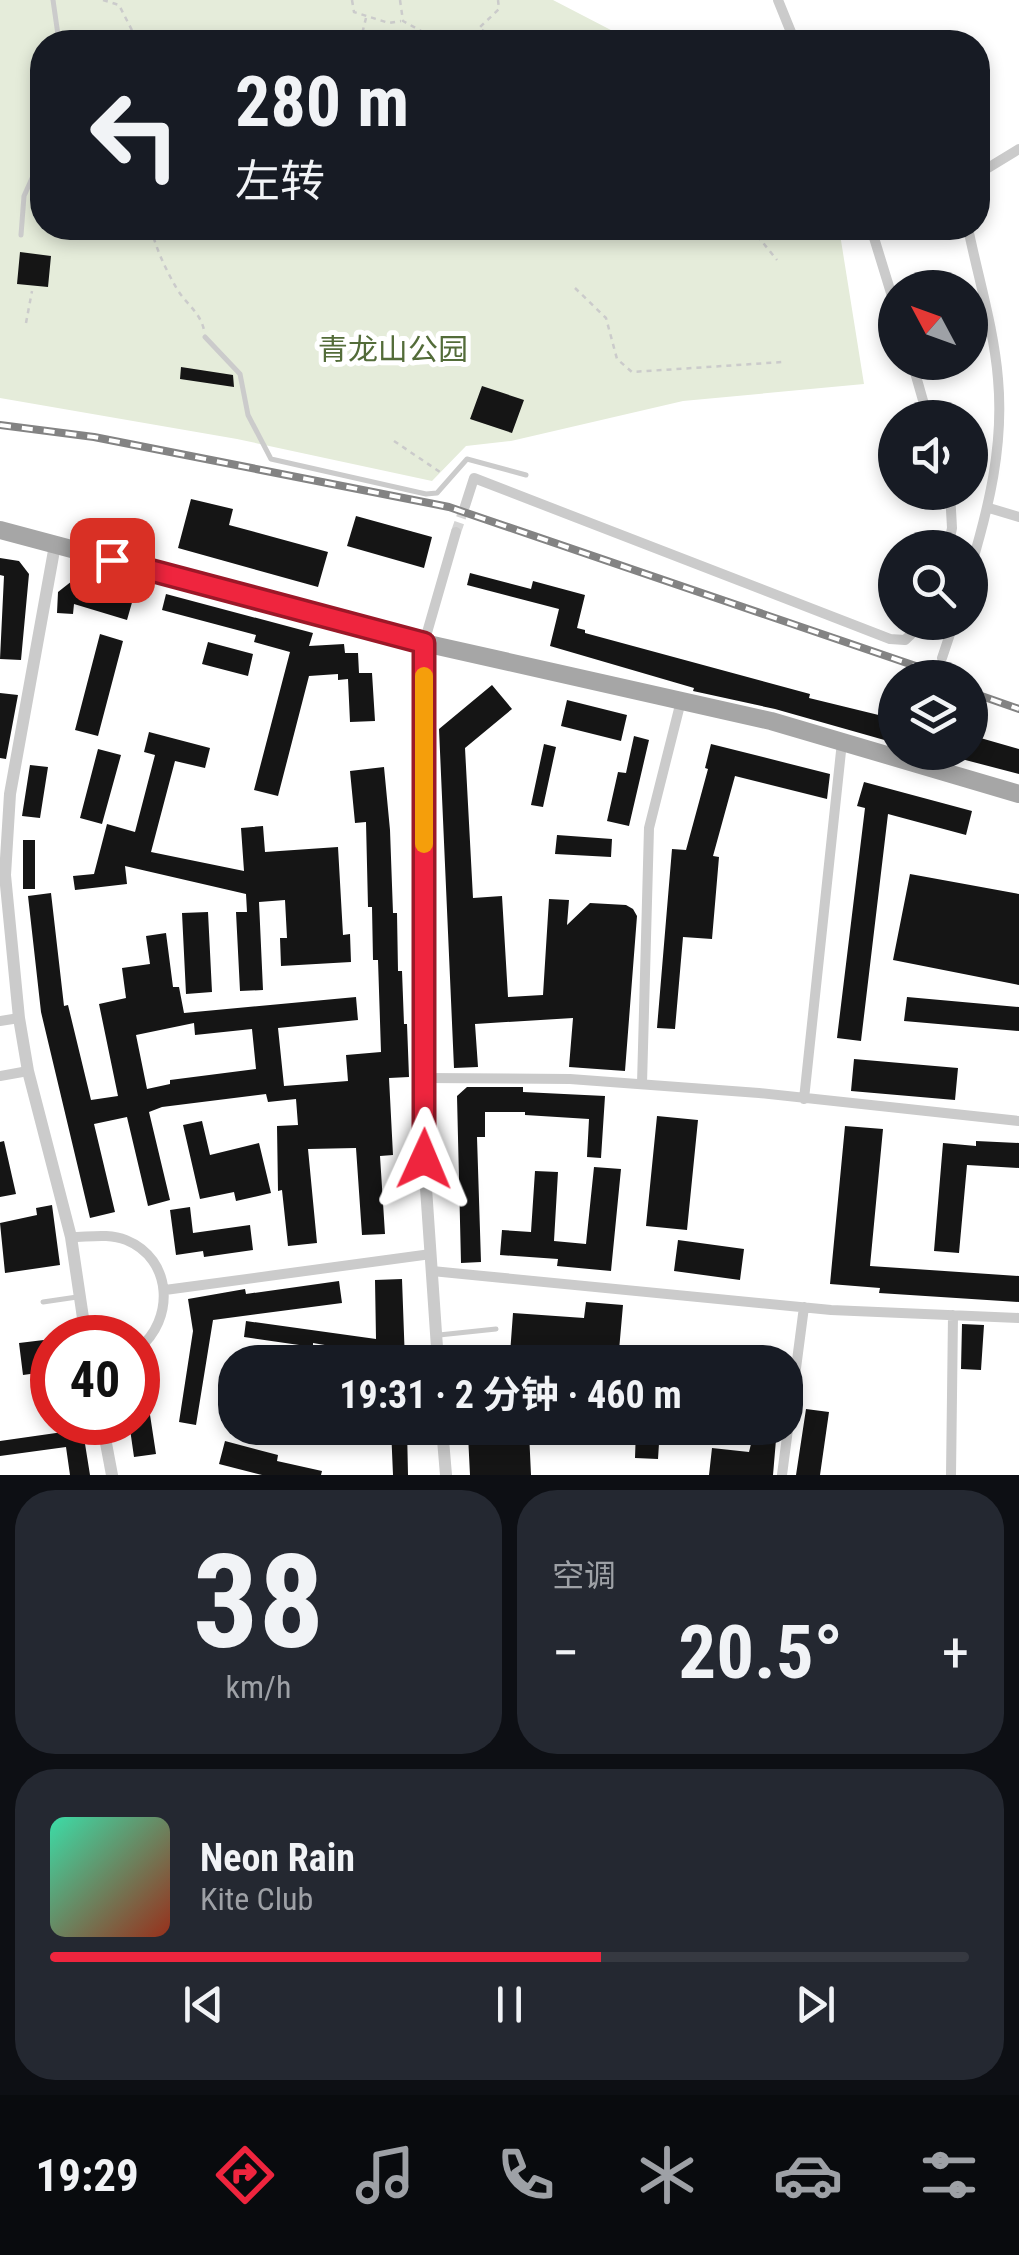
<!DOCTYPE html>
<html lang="zh">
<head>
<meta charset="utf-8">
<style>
	:root { --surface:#171b24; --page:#242831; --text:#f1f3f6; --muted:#9ea1a6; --line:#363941; --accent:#ef253e }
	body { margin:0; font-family:"Roboto Condensed","Noto Sans SC",sans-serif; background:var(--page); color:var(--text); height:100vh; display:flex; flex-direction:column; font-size:38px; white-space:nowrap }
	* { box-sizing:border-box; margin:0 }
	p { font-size:32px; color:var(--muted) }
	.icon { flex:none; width:55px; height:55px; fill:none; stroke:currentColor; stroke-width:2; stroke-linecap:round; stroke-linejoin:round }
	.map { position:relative; height:1475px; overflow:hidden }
	.panel { display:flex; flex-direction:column; gap:15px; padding:15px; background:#0d0f14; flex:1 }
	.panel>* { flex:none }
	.banner { position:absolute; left:30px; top:30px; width:960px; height:210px; border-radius:40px; box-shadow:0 5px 15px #0003; background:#171b24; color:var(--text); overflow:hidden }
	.needle { width:65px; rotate:311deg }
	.buttons { position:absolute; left:878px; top:270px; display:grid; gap:20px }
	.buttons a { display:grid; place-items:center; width:110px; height:110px; border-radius:50%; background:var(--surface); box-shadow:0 5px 15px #0003; font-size:50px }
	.speed { position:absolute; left:30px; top:1315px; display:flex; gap:20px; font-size:50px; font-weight:700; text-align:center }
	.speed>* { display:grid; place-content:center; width:130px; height:130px; border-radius:50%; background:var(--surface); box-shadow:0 5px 15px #0003; line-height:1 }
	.speed .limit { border:15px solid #d22; background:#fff; color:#111 }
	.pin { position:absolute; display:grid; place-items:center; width:85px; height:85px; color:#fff; margin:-42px; border-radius:20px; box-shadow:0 5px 15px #0006 }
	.me { position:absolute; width:110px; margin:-55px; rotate:1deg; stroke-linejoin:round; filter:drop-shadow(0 0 8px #0008) }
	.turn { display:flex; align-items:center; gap:35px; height:210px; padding:0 40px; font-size:45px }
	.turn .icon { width:130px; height:130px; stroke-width:2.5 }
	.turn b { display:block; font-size:70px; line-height:85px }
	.big { font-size:75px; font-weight:700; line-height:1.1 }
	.panel .widget { flex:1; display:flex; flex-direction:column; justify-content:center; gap:15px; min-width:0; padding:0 35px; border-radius:40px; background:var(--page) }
	.panel .dial { align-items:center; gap:0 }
	.dial b { font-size:130px; line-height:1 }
	.song { display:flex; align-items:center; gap:30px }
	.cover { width:120px; height:120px; border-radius:15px; background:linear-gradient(135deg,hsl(160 70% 55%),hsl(10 70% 35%)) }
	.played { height:10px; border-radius:5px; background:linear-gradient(90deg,var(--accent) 60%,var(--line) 60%) }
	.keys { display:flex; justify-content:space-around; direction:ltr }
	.heat { display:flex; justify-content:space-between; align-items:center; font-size:55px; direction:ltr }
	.panel .tiles { flex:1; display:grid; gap:15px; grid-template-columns:1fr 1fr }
	.widget:last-child { grid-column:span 2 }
	.trip { position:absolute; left:218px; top:1345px; width:585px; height:100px; border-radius:40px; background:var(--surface); box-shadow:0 5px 15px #0003; font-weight:700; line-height:100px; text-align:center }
	.menu { display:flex; height:160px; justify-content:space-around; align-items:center; background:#090b0e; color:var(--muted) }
	.menu .icon { width:70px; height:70px }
	.menu .selected { color:var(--accent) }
	.menu b { font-size:45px; color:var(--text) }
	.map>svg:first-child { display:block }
	.green { fill:#e5ecda }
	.building { fill:#151515; fill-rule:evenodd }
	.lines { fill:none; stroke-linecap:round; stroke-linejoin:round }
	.minor-tunnel { stroke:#d5d5d5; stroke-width:10; stroke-dasharray:10 5; stroke-linecap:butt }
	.path { stroke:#cbcbcb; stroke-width:2.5; stroke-dasharray:5 5; stroke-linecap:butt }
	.service { stroke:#cbcbcb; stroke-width:5 }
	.minor { stroke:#cbcbcb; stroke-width:10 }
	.tertiary { stroke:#cbcbcb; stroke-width:12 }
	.primary { stroke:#a6a6a6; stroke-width:18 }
	.rail-casing { stroke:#838383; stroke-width:8 }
	.rail { stroke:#fff; stroke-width:4; stroke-dasharray:11; stroke-linecap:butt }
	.route-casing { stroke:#9b1828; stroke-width:25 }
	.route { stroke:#ef253e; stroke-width:18 }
	.slow { stroke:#f59e0b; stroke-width:18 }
	.labels { text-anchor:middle; stroke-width:10; stroke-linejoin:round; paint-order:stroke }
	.park-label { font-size:30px; fill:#536c39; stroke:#fff }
</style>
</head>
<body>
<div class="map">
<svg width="1019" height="1475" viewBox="0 0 1019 1475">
	<rect width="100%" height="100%" fill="#fff"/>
	<!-- green -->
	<path class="green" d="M0,0H553L634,42H42V228H839L864,384L683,401L511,441L466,446L432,481L237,439L0,398Z"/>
	<!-- building -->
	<path class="building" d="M20,252L51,256L48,287L17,284Z
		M181,367L233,375L234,387L180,379Z
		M482,386L524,400L512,433L470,419Z
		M191,499L233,509L229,525L328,552L318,587L178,548Z
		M356,516L432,537L424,568L347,546Z
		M0,558L19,561L29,574L21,660L0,659L4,576L0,575Z
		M470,573L531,589L533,581L585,595L577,628L585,630V633L810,694L809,698L895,719V743L775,709L693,691L694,688L550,646L559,609L467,585Z
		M72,581L133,599L127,620L74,604L73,614L57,613L58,592Z
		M166,594L313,633L309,646L344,644L345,653H358L359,673H372L375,721L350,722L348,679L338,680V674L309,676L278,796L254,790L290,652L254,642L256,635L162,610Z
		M100,634L123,641L98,736L75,730Z
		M208,642L253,654L248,676L202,664Z
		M492,685L512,709L465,748L473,898L502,896L508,997L543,995L549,899L569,900L567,925L590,903L626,905L633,909L637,916L625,1071L569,1067L573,1018L475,1024L478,1067L454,1068L439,729Z
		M0,693L18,695L6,759L0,758Z
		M567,700L627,715L621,741L561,726Z
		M149,732L210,748L205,768L175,761L151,852L244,871L241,828L263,826L265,852L338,847L343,935L350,934L351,962L281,966L280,938H287L285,900L259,902L263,990L240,991L236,912H247L246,894L125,866L127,884L75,890L73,876L94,874L107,824L135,832L155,755L144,752Z
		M970,735L1019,749V774L950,756V752H970Z
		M634,736L649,740L629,826L607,821L618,772L626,773Z
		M544,744L556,747L543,807L531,805Z
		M711,744L830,774L827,799L735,776L713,856L719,857L712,939L683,937L675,1029L657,1028L672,849L686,850L708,769L705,768Z
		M98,749L121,755L102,824L80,818Z
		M30,765L48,767L40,818L22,816Z
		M384,767L390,830L393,913H397L398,971H402L404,1024H407L409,1077L389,1078L393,1155L380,1156L385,1234L362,1235L356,1148L308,1149L317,1243L288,1246L282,1190L278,1191L277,1126L298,1125L296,1099L268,1102L266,1094L162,1107L149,1112L170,1200L148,1206L127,1117L94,1124L115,1212L90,1218L41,1012L28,896L51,893L64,1006L68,1005L91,1100L118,1096L99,1004L126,998L122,968L150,964L146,936L166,933L173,987H179L184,1013L356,997L358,1020L278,1028L284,1086L348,1081L346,1055L381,1052L378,960H373L372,907H368L366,822L355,823L350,771ZM194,1023L195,1035L252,1029L256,1069L170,1080V1084L147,1089L136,1035Z
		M864,782L972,811L966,835L888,814L861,1041L837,1038L865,808L857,806Z
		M557,835L612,839L611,857L555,854Z
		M23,840H35V889H23Z
		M910,874L1019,894V985L893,960Z
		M208,912L212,992L186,994L182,913Z
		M907,997L1019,1007V1031L904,1021Z
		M854,1059L958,1068L955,1100L851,1091Z
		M467,1087H523V1092L605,1096L601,1158L587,1157L589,1119L525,1115V1112H485V1137H477L481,1262L461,1263L457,1096Z
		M657,1116L698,1120L687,1230L646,1226Z
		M202,1121L210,1155L259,1143L271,1193L236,1201L234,1192L200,1199L183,1125Z
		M845,1126L883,1129L870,1266L1019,1276V1302L879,1293L880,1288L830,1284Z
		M4,1141L16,1194L0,1197V1142Z
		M976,1141L1019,1143V1168L967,1165L959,1253L934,1251L943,1143L976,1146Z
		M594,1167L621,1169L611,1271L557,1266L558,1259L500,1255L502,1230L531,1232L535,1171L558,1172L554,1241L586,1244Z
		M52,1205L60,1265L5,1273L0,1223L37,1215L36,1208Z
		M190,1207L193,1233L250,1225L253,1250L204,1257L203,1251L176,1255L170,1210Z
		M678,1240L744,1249L740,1280L674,1271Z
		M402,1279L405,1362H389V1356L313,1343V1347L244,1337L246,1321L376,1339L375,1280Z
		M339,1281L342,1303L213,1320L196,1425L179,1422L193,1331L188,1299L245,1289L246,1294Z
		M586,1302L623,1305L618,1362H581V1360L510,1354L513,1313L584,1318Z
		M962,1324L984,1325L981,1370L961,1369Z
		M52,1339V1371L23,1375L19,1343Z
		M138,1369H143L156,1454L134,1457L129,1422H138Z
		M806,1409L829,1412L820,1475H796Z
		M82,1425L90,1475H70L66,1447L0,1456V1441L63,1432V1428Z
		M391,1428H407L408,1475H393Z
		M481,1428H509V1433L529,1432L531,1475H470L468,1435L481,1434Z
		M636,1428H660L658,1459L635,1458Z
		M755,1428H777L773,1475H709L712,1448L749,1452Z
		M225,1441L278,1455L277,1461L322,1471L321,1475H262L219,1464Z"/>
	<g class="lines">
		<!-- minor-tunnel -->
		<path class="minor-tunnel" d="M456,532L465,506"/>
		<!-- path -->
		<path class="path" d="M103,0L119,5L138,42
			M352,0L354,12L389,23L401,21
			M400,0L403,21L441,42
			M498,0L499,9L479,28L500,42
			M360,42L366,18
			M151,228C156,249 166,270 177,289C186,304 200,312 204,330
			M751,228L777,260
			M575,288L606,318L617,359L632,372L783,362
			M26,323L32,291
			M394,441L443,474"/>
		<!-- service -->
		<path class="service" d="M53,0L59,42
			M21,235L24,196L42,156
			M205,337L240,374L248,415L271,459L426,494L437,493L467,459L526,475
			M43,1302L77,1297
			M439,1335L496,1329"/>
		<!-- minor -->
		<path class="minor" d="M778,0L795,42
			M978,174L1019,149
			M871,228L895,306
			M968,228C978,277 994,329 998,379C1004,445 989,507 970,570
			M912,362L928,418
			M465,506L474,478L890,639L905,640L924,622
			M989,508L1019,517
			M948,548L952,528L950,492
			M424,643L456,532
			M942,658L954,622
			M0,1021L19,1018
			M0,1076L28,1071
			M425,1078L570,1079L759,1093L1019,1121
			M642,1084L649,828L681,701
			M804,1099L842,742
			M71,1237C89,1237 109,1233 126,1240C173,1259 175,1320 138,1349
			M432,1271L831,1310L1019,1318
			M165,1290L431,1254
			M782,1475L804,1307
			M951,1475L953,1315"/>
		<!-- tertiary -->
		<path class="tertiary" d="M55,545L10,794L5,875L19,1018L28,1071L71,1237L86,1338
			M424,643V1159L438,1362
			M102,1422L112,1475
			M442,1428L446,1475"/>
		<!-- primary -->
		<path class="primary" d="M0,530L424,643L771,721L1019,794"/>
		<!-- rail casing -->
		<g class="rail-casing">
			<path id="rail" d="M0,425L94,437L449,507L951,678
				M970,692L1019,709"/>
		</g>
		<!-- rail -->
		<use href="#rail" class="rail"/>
	</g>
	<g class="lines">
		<!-- route casing -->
		<g class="route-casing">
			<path id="route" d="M112,560L424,643V1159"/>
		</g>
		<!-- route -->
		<use href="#route" class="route"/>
		<!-- slow -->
		<path class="slow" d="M424,844V676"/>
	</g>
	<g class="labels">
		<!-- park labels -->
		<g class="park-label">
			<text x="393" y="360">青龙山公园</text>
		</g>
	</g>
</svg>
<div class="buttons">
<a><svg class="needle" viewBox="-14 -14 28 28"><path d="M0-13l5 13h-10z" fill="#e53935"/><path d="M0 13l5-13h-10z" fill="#9ea1a6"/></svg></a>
<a><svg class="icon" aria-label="sound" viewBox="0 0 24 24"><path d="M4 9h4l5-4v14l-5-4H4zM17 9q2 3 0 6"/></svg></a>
<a><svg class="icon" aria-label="search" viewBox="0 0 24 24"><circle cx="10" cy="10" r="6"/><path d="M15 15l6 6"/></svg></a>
<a><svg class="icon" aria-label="layers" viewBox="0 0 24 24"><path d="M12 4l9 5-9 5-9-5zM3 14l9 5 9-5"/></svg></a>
</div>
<div class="speed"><div class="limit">40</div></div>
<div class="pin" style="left:112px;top:560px;background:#d93025"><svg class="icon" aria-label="arrive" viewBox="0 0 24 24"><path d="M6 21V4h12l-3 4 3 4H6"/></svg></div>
<svg class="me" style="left:424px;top:1159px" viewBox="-20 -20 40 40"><path d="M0-17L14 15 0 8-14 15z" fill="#ef253e" stroke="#fff" stroke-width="4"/></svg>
<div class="trip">19:31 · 2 分钟 · 460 m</div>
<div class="banner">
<div class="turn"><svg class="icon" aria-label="left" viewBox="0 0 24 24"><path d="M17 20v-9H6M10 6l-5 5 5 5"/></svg><div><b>280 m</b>左转</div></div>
</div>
</div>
<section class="panel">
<div class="tiles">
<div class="widget dial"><b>38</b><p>km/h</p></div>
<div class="widget"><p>空调</p>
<div class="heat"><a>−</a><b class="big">20.5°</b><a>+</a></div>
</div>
<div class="widget">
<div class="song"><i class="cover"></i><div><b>Neon Rain</b><p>Kite Club</p></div></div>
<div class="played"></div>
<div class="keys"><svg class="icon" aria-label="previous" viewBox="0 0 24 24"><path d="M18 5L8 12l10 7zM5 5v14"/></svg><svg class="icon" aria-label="pause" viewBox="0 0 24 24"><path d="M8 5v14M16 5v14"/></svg><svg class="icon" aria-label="next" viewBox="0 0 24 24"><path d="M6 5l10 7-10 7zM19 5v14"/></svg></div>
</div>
</div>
</section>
<nav class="menu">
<b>19:29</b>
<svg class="icon selected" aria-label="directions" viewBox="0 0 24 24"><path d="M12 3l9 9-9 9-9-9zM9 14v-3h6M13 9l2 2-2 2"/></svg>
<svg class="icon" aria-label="music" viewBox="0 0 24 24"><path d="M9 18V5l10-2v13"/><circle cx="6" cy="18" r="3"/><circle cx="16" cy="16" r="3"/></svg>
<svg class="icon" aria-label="phone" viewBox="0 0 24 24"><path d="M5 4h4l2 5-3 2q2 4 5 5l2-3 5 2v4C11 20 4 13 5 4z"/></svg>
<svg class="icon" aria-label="climate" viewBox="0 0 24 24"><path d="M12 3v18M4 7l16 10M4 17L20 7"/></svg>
<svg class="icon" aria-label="car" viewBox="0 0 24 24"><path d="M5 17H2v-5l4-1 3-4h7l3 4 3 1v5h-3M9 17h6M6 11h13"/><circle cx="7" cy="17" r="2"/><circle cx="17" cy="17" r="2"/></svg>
<svg class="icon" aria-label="filters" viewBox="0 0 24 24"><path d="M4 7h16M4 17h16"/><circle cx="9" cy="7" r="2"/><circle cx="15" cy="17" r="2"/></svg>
</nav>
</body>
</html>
